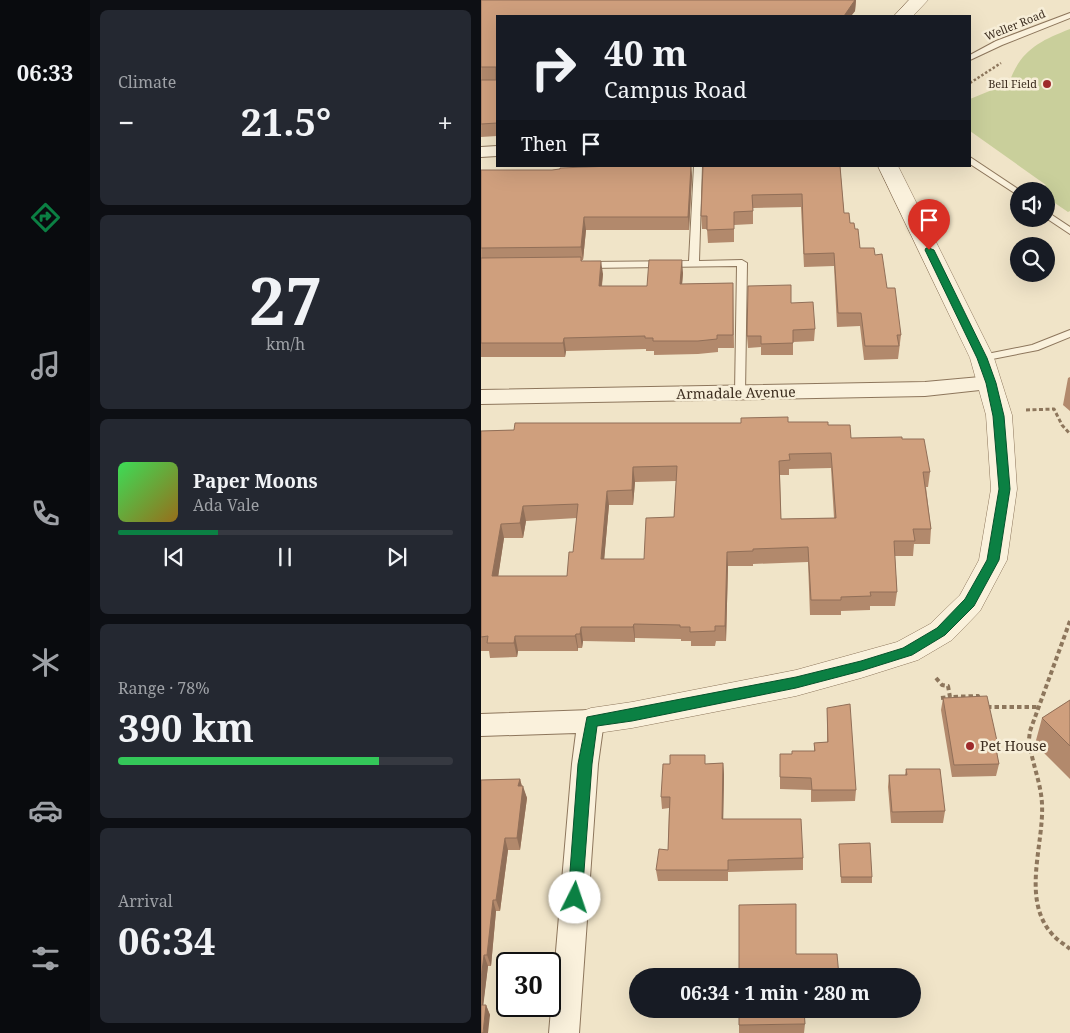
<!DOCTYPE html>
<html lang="en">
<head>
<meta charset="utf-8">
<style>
	:root { --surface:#171b24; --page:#242831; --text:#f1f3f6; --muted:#9ea1a6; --line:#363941; --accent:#0b8043 }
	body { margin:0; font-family:"Noto Serif",serif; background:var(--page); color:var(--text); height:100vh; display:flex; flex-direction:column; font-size:19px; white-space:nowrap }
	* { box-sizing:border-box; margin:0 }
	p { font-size:16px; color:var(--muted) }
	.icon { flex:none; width:28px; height:28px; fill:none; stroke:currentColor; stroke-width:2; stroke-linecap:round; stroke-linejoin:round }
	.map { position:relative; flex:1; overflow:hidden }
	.side { display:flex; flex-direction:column; gap:10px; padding:10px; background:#0d0f14; width:391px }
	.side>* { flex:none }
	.banner { position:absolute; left:15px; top:15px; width:475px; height:152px; border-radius:0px; box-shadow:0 5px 20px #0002; background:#171b24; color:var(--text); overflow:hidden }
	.controls { position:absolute; left:529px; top:182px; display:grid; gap:10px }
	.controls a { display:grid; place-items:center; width:45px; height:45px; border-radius:50%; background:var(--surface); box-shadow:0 5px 20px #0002; font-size:25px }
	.speed { position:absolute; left:15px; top:952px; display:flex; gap:10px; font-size:25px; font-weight:700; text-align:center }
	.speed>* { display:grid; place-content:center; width:65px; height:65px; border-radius:50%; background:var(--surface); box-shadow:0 5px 20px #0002; line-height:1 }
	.speed .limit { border:2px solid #111; border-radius:8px; background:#fff; color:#111 }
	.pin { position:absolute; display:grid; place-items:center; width:42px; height:42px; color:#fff; margin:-51px -21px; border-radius:50% 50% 50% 0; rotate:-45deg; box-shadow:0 0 5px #0007 }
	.pin .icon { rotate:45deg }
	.me { position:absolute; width:55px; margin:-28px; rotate:4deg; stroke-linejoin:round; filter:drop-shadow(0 0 4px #0008) }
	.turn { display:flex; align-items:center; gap:18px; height:105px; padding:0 25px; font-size:22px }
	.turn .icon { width:65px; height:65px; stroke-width:2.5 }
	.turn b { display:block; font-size:35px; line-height:42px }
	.then { display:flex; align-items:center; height:48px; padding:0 25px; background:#0003; gap:10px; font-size:19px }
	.big { font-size:38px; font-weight:700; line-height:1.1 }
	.side .widget { flex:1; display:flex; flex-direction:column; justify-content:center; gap:8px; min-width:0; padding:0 18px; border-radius:8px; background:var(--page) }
	.side .dial { align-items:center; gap:0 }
	.dial b { font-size:65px; line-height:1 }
	.song { display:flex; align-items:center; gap:15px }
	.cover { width:60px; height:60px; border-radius:8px; background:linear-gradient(135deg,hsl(130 70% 55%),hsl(40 70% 35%)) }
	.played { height:5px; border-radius:2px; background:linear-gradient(90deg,var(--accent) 30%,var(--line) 30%) }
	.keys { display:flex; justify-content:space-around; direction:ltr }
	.heat { display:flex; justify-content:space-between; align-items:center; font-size:28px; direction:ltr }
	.charge { height:8px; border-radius:4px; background:linear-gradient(90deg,#34c759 78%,var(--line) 0) }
	.trip { position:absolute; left:148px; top:968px; width:292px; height:50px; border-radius:25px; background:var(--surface); box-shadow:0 5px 20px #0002; font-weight:700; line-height:50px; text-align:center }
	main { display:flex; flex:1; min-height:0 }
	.menu { display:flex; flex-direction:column; width:90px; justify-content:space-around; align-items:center; background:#090b0e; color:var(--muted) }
	.menu .icon { width:35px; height:35px }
	.menu .active { color:var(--accent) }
	.menu b { font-size:22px; color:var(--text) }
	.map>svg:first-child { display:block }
	.green { fill:#c9cf9b }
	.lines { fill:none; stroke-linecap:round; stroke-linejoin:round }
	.service-casing { stroke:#8d765c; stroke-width:2 }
	.minor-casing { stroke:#8d765c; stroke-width:2 }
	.tertiary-casing { stroke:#8d765c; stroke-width:1 }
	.path-far2 { stroke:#8d765c; stroke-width:2.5; stroke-dasharray:2.5 2; stroke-linecap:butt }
	.path-far1 { stroke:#8d765c; stroke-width:3; stroke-dasharray:4 2.5; stroke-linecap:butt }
	.path { stroke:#8d765c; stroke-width:4; stroke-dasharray:4.5 3; stroke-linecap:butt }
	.service { fill:#faf1dc; fill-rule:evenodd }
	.minor { fill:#faf1dc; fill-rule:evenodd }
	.tertiary { fill:#faf1dc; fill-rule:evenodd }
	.wall { fill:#b2896c; fill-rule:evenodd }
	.shaded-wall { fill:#916f58 }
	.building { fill:#cf9f7d; stroke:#916f58; fill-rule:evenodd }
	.route { fill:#0b8043; stroke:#07532c }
	.poi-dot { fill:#9e2a2b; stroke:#f7eed8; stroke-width:2 }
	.labels { text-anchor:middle; stroke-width:5; stroke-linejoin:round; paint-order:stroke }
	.far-street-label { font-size:11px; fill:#3d2e20; stroke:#f7eed8 }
	.far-poi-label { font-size:11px; fill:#3d2e20; stroke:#f7eed8; text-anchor:end }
	.street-label { font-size:14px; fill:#3d2e20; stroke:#f7eed8 }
	.poi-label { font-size:14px; fill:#3d2e20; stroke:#f7eed8; text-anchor:start }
</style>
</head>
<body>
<main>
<nav class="menu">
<b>06:33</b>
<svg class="icon active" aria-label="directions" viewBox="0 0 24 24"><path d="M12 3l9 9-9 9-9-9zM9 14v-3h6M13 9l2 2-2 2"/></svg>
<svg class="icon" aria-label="music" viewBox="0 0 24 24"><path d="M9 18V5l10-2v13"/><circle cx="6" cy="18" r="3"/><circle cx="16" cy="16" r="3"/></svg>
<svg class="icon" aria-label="phone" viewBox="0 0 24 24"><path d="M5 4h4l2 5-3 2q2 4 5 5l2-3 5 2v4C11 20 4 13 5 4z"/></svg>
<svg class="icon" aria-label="climate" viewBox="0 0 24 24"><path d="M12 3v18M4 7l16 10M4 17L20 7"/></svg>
<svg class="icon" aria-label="car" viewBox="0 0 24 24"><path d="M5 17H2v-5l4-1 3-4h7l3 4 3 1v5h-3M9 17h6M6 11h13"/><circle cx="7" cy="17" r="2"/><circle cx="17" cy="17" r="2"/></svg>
<svg class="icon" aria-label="filters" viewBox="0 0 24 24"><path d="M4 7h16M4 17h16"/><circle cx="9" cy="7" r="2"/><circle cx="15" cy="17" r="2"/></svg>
</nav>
<section class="side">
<div class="widget"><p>Climate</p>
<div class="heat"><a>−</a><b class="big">21.5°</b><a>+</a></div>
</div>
<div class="widget dial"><b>27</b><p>km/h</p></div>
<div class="widget">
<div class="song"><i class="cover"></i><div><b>Paper Moons</b><p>Ada Vale</p></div></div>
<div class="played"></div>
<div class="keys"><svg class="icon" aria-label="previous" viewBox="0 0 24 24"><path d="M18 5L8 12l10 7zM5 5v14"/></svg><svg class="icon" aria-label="pause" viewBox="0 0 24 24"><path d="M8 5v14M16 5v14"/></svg><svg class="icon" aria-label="next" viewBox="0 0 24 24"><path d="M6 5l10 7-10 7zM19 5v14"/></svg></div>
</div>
<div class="widget"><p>Range · 78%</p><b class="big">390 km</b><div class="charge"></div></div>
<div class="widget"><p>Arrival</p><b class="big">06:34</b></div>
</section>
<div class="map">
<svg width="589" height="1033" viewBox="0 0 589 1033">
	<rect width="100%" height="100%" fill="#f0e4c8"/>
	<!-- green -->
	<path class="green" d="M589,29V211L587,212L565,197V191L554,190L565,185L489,131V99L528,83C539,51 558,41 589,29Z"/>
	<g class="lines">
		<!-- service casing -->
		<g class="service-casing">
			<path id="service" d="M589,13V18L521,45L489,60V55L515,41Z
				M489,157L540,191H538V196L489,164Z
				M213,166H221L218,261L261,260L266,263L264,393L259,396L254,393L256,266L107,268L102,265L107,262L208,261Z
				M565,211L589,227V234L565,218Z
				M589,330V337L557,350L501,361L496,358L501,355L551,345Z"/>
		</g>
		<!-- minor casing -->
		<g class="minor-casing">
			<path id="minor" d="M16,146V156L0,157V147Z
				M510,376L517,378L520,383L517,388L444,396L0,404V390L444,382Z
				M110,710L119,713L123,721L117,764L98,1033H68L91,764L95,733L0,736V714Z"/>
		</g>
		<!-- tertiary casing -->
		<g class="tertiary-casing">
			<path id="tertiary" d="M428,0H447L432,16H413Z
				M397,166H417L513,358L531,415L536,489L526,560L499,611L471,640L437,660L380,678L315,696L151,728L110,734L99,730L94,721L99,712L110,708L151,702L315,670L416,642L449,624L479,595L498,560L510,489L505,415L489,358Z"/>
		</g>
		<!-- path-far2 -->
		<path class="path-far2" d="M489,83L520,63"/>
		<!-- path-far1 -->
		<path class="path-far1" d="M545,410L573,409L581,425L589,434"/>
		<!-- path -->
		<path class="path" d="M589,621L549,731L548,739C550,761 560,782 561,804C563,845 540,899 571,934C576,940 583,944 589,949
			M455,678L461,685L467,686L469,697L497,696L498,699
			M460,698L469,697
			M506,707H558"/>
		<!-- service -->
		<use href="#service" class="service"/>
		<!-- minor -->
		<use href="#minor" class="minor"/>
		<!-- tertiary -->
		<use href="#tertiary" class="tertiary"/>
	</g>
	<!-- wall -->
	<path class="wall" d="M0,0H375L374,11L370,16H16V136L0,137Z
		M210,166L211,176L208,230H105L102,260H101V261L122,274L121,286H166L202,273L201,284L252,283L253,348H237V352L217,354L173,355V351H165V349L85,351L84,357H0V170H71Z
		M222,166H359L363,213L369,223L374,229L379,248L394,255L406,288L420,335L417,359L383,360L379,326L356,327L353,266L323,267L320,207L272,208V224L253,225V242L227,243L226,229H221L220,216Z
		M310,303L334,329L333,341L312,342V355H280V347L267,348L266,336Z
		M589,377V411L582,405L587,378Z
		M307,422L347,425L370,438L421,439L449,472L447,487H445L450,529L449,544H433L432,556H414L416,592L414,606H389V610L360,611V615H329L327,562L272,564V566H247L245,641H235L234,646H210V641H200V639L154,638V642L102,641L101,648H97V651H37L36,657L9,658L8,651H0V431ZM350,468L353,518L300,519L299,475H308V469ZM195,481L193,517L163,559H123L128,505H152L154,482ZM96,518L92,552L86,576H17L23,538H42L45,521Z
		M462,698L518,750L516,755L518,764L515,776L471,777L460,710Z
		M589,700V779L554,744L561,718Z
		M346,708L375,790L374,801L330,802V790L299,789V754H311L333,751V743L346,742Z
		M242,763L243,775L242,819L322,858V870L247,872V881H177L175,870L187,850L188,808L181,809L180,797L225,764Z
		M425,769L464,811L462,823H410L407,787L408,775H424Z
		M39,779L41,786L46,798L39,850H27L19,911H15L10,966H7L2,1005H5L9,1015L0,1033V780Z
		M358,844L391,877V883H360Z
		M324,1024L323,1033H258V1025Z"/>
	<!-- shaded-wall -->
	<path class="shaded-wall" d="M372,0H375L374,11L370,16H363Z
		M210,166L211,176L208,230L207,217Z
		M103,217L105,230L102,260L100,247Z
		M201,260L202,273L200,297L199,284Z
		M120,261L122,274L119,299L118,286Z
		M83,338L85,351L84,357L82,343Z
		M152,467L154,482L152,505L151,490Z
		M126,491L128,505L122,573L120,559Z
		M42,506L45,521L42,538L39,523Z
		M20,524L23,538L15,591L11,576Z
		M246,552L247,566L245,641L244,626Z
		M153,624L154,638V642L152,627Z
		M100,627L102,641L101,648L99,634Z
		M95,634L97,648V651L94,636Z
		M34,636L37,651L36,657L33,643Z
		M242,763L243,775L242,831L241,819Z
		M39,779L42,791V786L46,798L39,850L36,838L37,786Z
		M24,838L27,850L19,911L15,900Z
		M12,900L15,911L10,966L6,955Z
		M3,955L7,966L1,1016L0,979Z
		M5,1005L9,1015L7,1033H2Z"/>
	<!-- building -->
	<path class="building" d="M0,0H374L363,16H16V123L0,124V80H15V67H0Z
		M131,166H210L207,217H103L100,247L0,248V170H71L79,169V168Z
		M222,166H359L363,213H368L369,223H373L374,229H377L379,248H393L394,255L401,254L406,288H414L420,335H416L418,346H384L380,313H357L353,253L323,254L321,194L271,195L272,211L253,212V229L226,230V216H220Z
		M100,257V261H120L118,286H166L168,260H201L199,284L252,283V335H236V339L217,341H172V338H164V336L83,338L82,343H0V258Z
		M310,285V303L332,302L334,329L312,330V343L280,344V336H266L267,286Z
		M307,417V422H347V425H369L370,438L421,437V439H443L449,472H442L450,529H432L434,541H413L416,592H389L390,596L360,597V600H330L327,547L272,549V551L246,552L244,626H234V631L209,632V627H199V625L153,624L152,627H100L99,634H95L94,636H34L33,643H6L7,636L0,637V431L33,430L34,423H260V418ZM350,453L355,518L300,519L298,461L309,460L308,454ZM196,466L193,517L165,518L163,559H120L126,491L151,490L152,467ZM97,504L92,552H88L86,576H11L20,524L39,523L42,506Z
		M506,696L518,750L515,749L518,764L473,765L462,698Z
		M589,700V746L561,718Z
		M369,704L375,790H331L330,778L299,777V754H311V751H334L333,743L347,742L346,708Z
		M189,755H224V764L242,763L241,819H320L322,858L247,860V870H175L178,849L187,850L189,797H180L182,764H189Z
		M425,769H459L464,811L411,812L408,775H426Z
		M39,779L37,786H42L36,838H24L15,900H12L6,955H3L0,979V780Z
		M389,843L391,877H360L358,844Z
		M315,904V954H356L358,976H258V905Z
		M0,1005H5L2,1033H0Z
		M258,1009H323L324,1024L258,1025Z"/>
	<!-- route -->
	<path class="route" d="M445,248H448L453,250L506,358L515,383L523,416L529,489L518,560L493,606L464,635L431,655L380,671L315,688L151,721L116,726L111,764L101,898L99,903L94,905L89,903L87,898L97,764L106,717L315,677L380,661L422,648L456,628L484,599L506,560L518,489L512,416L505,383L496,358L444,250Z"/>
	<!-- markers -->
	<g class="poi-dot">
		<circle cx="566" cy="84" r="5"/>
		<circle cx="489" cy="746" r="5"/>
	</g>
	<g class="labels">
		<!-- far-street labels -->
		<g class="far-street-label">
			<text transform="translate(534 25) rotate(-22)" y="4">Weller Road</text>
		</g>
		<!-- far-poi labels -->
		<g class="far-poi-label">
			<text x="556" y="88">Bell Field</text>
		</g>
		<!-- street labels -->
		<g class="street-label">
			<text transform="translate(255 393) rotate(-1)" y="5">Armadale Avenue</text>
		</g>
		<!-- poi labels -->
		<g class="poi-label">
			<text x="499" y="751">Pet House</text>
		</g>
	</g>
</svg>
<div class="controls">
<a><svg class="icon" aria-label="sound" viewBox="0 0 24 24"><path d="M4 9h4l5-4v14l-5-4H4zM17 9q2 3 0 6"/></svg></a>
<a><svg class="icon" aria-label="search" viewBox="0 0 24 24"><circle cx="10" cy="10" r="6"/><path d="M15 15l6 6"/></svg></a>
</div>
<div class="speed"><div class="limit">30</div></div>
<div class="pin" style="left:448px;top:250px;background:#d93025"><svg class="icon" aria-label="arrive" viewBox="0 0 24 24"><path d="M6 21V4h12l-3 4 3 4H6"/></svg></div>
<svg class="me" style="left:94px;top:898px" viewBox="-20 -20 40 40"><circle r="19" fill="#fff"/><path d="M0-13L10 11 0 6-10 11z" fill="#0b8043"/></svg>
<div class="trip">06:34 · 1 min · 280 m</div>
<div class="banner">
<div class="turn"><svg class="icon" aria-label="right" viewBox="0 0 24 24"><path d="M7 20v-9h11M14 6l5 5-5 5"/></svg><div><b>40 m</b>Campus Road</div></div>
<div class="then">Then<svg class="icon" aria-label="arrive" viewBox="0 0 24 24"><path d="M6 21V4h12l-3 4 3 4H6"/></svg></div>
</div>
</div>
</main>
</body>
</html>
